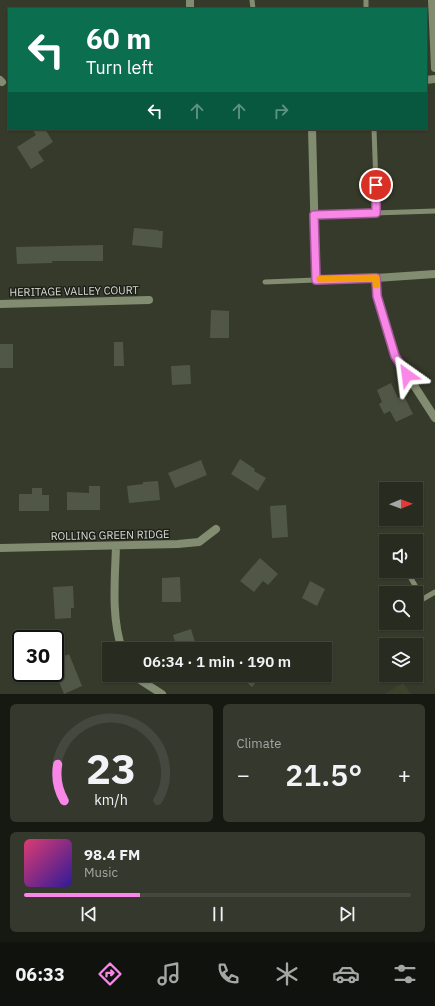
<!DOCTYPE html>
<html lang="en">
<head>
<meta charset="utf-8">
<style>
	:root { --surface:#282c20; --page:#34382d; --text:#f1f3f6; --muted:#a5a7a5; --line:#44483e; --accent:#f987e8 }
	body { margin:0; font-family:"IBM Plex Sans",sans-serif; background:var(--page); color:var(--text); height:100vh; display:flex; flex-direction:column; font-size:15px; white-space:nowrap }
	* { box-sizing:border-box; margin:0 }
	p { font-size:13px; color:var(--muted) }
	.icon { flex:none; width:22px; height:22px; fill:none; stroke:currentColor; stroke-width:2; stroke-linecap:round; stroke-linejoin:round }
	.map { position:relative; height:694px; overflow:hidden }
	.drawer { display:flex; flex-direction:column; gap:10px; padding:10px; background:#161812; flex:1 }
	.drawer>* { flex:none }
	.top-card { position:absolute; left:8px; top:8px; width:419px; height:122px; border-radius:0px; box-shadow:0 1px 3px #0004,0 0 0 1px var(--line); background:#0b6e4f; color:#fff; overflow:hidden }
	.needle { width:26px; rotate:89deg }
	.controls { position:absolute; left:379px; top:482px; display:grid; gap:8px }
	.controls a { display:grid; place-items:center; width:44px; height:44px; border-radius:0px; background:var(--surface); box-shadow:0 1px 3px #0004,0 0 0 1px var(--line); font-size:20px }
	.speed { position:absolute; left:12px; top:630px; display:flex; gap:8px; font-size:20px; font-weight:700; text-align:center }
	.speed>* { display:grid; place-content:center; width:52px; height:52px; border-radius:50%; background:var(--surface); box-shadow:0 1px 3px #0004,0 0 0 1px var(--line); line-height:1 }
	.speed .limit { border:2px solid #111; border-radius:6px; background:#fff; color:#111 }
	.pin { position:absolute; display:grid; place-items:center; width:34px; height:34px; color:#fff; margin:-17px; border:2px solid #fff; border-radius:50%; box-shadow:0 1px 4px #0007 }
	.me { position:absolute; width:44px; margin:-22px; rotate:329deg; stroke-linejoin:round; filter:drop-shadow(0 0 3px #0008) }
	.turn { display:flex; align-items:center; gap:14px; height:84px; padding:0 12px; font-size:18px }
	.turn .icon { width:52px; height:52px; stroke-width:2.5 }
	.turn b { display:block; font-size:28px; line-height:34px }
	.lanes { display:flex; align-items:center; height:38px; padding:0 12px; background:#0003; justify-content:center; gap:20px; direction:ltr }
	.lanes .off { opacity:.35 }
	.big { font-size:30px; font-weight:600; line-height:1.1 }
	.drawer .widget { flex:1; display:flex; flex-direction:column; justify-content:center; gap:6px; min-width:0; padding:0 14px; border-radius:6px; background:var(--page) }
	.drawer .dial { align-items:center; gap:0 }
	.dial svg { height:104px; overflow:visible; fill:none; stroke:var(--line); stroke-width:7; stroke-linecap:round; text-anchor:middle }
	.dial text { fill:var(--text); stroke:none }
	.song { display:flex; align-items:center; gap:12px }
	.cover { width:48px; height:48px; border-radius:6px; background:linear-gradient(135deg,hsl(340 70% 55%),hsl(250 70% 35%)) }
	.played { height:4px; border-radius:2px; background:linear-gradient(90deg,var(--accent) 30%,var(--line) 30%) }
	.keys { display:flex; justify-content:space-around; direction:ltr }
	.heat { display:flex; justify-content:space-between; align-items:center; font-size:22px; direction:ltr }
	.drawer .tiles { flex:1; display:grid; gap:10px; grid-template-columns:1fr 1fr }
	.widget:last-child { grid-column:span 2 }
	.trip { position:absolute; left:102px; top:642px; width:230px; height:40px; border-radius:0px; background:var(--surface); box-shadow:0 1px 3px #0004,0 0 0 1px var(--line); font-weight:600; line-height:40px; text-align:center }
	.tabs { display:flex; height:64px; justify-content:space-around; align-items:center; background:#10120d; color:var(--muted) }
	.tabs .icon { width:28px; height:28px }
	.tabs .current { color:var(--accent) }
	.tabs b { font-size:18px; color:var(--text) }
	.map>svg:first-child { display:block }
	.built { fill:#3c432d }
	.building { fill:#515746 }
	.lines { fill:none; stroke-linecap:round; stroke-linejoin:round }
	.lane { stroke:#828c70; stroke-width:5 }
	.street { stroke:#828c70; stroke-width:8 }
	.route-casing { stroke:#a25897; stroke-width:10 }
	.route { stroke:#f987e8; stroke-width:7 }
	.slow { stroke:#f59e0b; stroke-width:7 }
	.labels { text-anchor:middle; stroke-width:3; stroke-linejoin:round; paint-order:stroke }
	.street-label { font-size:11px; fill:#d7dbd1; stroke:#1d2019 }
</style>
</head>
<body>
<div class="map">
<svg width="435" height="694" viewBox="0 0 435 694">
	<rect width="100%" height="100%" fill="#353a2a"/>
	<!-- built -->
	<path class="built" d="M403,683L411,694H384Z"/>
	<!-- building -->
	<path class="building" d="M32,129H45L53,142L38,152L44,161L31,169L17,147L36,135Z
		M134,228L158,230V231H163L162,248L132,245Z
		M103,245V261H52V263L17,264L16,247Z
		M211,310L229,311V338H210Z
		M114,342H123L124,366H114Z
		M0,344H13V368H0Z
		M190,365L191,384L172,385L171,366Z
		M391,383L398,398L404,396L413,414L396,422L390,411L384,414L379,404L382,402L377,390Z
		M240,459L255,469L254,471L266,478L258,491L231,474Z
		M201,460L207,475L175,488L168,473Z
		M158,481L160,500L129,503L127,486L143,484V482Z
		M89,486H100V510H67V492L89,493Z
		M32,488H42V495H49V511H19V494H32Z
		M286,505L288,537L272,538L270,506Z
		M260,558L278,574L268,585L263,581L254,592L240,581Z
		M180,577L181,602H162V578Z
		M310,581L325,589L317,606L302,598Z
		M73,586L74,608H71V618L55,619L53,587Z
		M191,629L197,649H177L173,635Z
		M69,654L82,686L64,694L55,672V660Z
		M238,675H262L252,687Z"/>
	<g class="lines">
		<!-- lane -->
		<path class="lane" d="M252,0L253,9
			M366,0V9
			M374,129L377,213
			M314,215L435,211
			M265,282L316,280
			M409,575L423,599
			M416,603L435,592"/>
		<!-- street -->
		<path class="street" d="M190,0V9
			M432,0L435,68
			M0,80L2,82
			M426,80L435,79
			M312,129L316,280L376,278L435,274
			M376,278L377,295L395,356L435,418
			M0,304L149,300
			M116,546C115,580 111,617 122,649
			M0,548L178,544L199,542L216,529
			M135,675L137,678L162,694"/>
	</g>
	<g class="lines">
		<!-- route casing -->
		<g class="route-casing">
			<path id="route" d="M376,185V213L314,215L316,280L376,278L377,296L395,356L407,375"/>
		</g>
		<!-- route -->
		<use href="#route" class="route"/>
		<!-- slow -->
		<path class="slow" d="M320,279L376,278V285"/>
	</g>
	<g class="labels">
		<!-- street labels -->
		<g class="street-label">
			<text transform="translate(74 291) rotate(-1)" y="4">HERITAGE VALLEY COURT</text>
			<text transform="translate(110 535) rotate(-1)" y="4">ROLLING GREEN RIDGE</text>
		</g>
	</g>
</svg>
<div class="controls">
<a><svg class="needle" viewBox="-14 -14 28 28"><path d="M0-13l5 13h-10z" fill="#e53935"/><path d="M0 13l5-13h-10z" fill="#a5a7a5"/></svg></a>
<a><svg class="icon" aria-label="sound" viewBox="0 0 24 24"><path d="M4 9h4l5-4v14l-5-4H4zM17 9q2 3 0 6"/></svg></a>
<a><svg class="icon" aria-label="search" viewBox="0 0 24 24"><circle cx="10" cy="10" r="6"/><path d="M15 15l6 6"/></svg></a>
<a><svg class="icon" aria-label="layers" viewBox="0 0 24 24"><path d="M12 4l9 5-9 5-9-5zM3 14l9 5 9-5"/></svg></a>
</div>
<div class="speed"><div class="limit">30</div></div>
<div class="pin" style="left:376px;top:185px;background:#d93025"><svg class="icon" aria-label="arrive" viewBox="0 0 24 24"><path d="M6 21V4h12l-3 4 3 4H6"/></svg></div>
<svg class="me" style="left:407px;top:375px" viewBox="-20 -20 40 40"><path d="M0-17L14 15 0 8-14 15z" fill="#f987e8" stroke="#fff" stroke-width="4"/></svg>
<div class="trip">06:34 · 1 min · 190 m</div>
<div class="top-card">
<div class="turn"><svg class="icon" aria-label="left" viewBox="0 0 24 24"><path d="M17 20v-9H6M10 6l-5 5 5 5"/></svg><div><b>60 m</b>Turn left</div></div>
<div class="lanes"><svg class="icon" aria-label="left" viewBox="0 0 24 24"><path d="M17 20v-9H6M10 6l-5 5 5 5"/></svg><svg class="icon off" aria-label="ahead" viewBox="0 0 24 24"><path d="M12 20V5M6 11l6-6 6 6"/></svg><svg class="icon off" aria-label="ahead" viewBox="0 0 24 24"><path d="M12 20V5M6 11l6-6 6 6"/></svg><svg class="icon off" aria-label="right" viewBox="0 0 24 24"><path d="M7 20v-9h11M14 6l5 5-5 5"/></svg></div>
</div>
</div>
<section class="drawer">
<div class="tiles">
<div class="widget dial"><svg viewBox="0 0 100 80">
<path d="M14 69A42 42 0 1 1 86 69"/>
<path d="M14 69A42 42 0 0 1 9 41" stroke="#f987e8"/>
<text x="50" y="56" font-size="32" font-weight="700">23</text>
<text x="50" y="72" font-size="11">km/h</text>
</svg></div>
<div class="widget"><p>Climate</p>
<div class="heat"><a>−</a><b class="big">21.5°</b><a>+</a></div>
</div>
<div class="widget">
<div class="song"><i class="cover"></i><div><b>98.4 FM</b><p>Music</p></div></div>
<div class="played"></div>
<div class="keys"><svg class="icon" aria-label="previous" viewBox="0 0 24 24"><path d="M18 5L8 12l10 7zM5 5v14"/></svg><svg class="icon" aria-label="pause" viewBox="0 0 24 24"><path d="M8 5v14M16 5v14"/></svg><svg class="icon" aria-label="next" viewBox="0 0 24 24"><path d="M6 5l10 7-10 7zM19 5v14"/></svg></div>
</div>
</div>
</section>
<nav class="tabs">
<b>06:33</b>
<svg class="icon current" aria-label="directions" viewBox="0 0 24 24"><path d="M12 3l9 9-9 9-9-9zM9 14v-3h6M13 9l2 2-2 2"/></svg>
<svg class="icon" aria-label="music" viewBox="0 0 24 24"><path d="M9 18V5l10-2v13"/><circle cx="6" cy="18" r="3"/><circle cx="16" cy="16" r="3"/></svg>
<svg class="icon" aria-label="phone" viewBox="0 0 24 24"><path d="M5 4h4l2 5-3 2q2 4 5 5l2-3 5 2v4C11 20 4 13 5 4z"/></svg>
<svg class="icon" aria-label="climate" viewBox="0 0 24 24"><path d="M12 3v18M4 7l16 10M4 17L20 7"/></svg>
<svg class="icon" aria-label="car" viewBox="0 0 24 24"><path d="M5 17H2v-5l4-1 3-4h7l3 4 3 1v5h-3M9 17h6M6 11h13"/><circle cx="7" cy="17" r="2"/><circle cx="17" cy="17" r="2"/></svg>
<svg class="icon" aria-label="filters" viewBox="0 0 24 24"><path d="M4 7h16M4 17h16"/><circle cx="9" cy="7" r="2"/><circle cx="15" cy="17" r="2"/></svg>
</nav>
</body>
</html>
